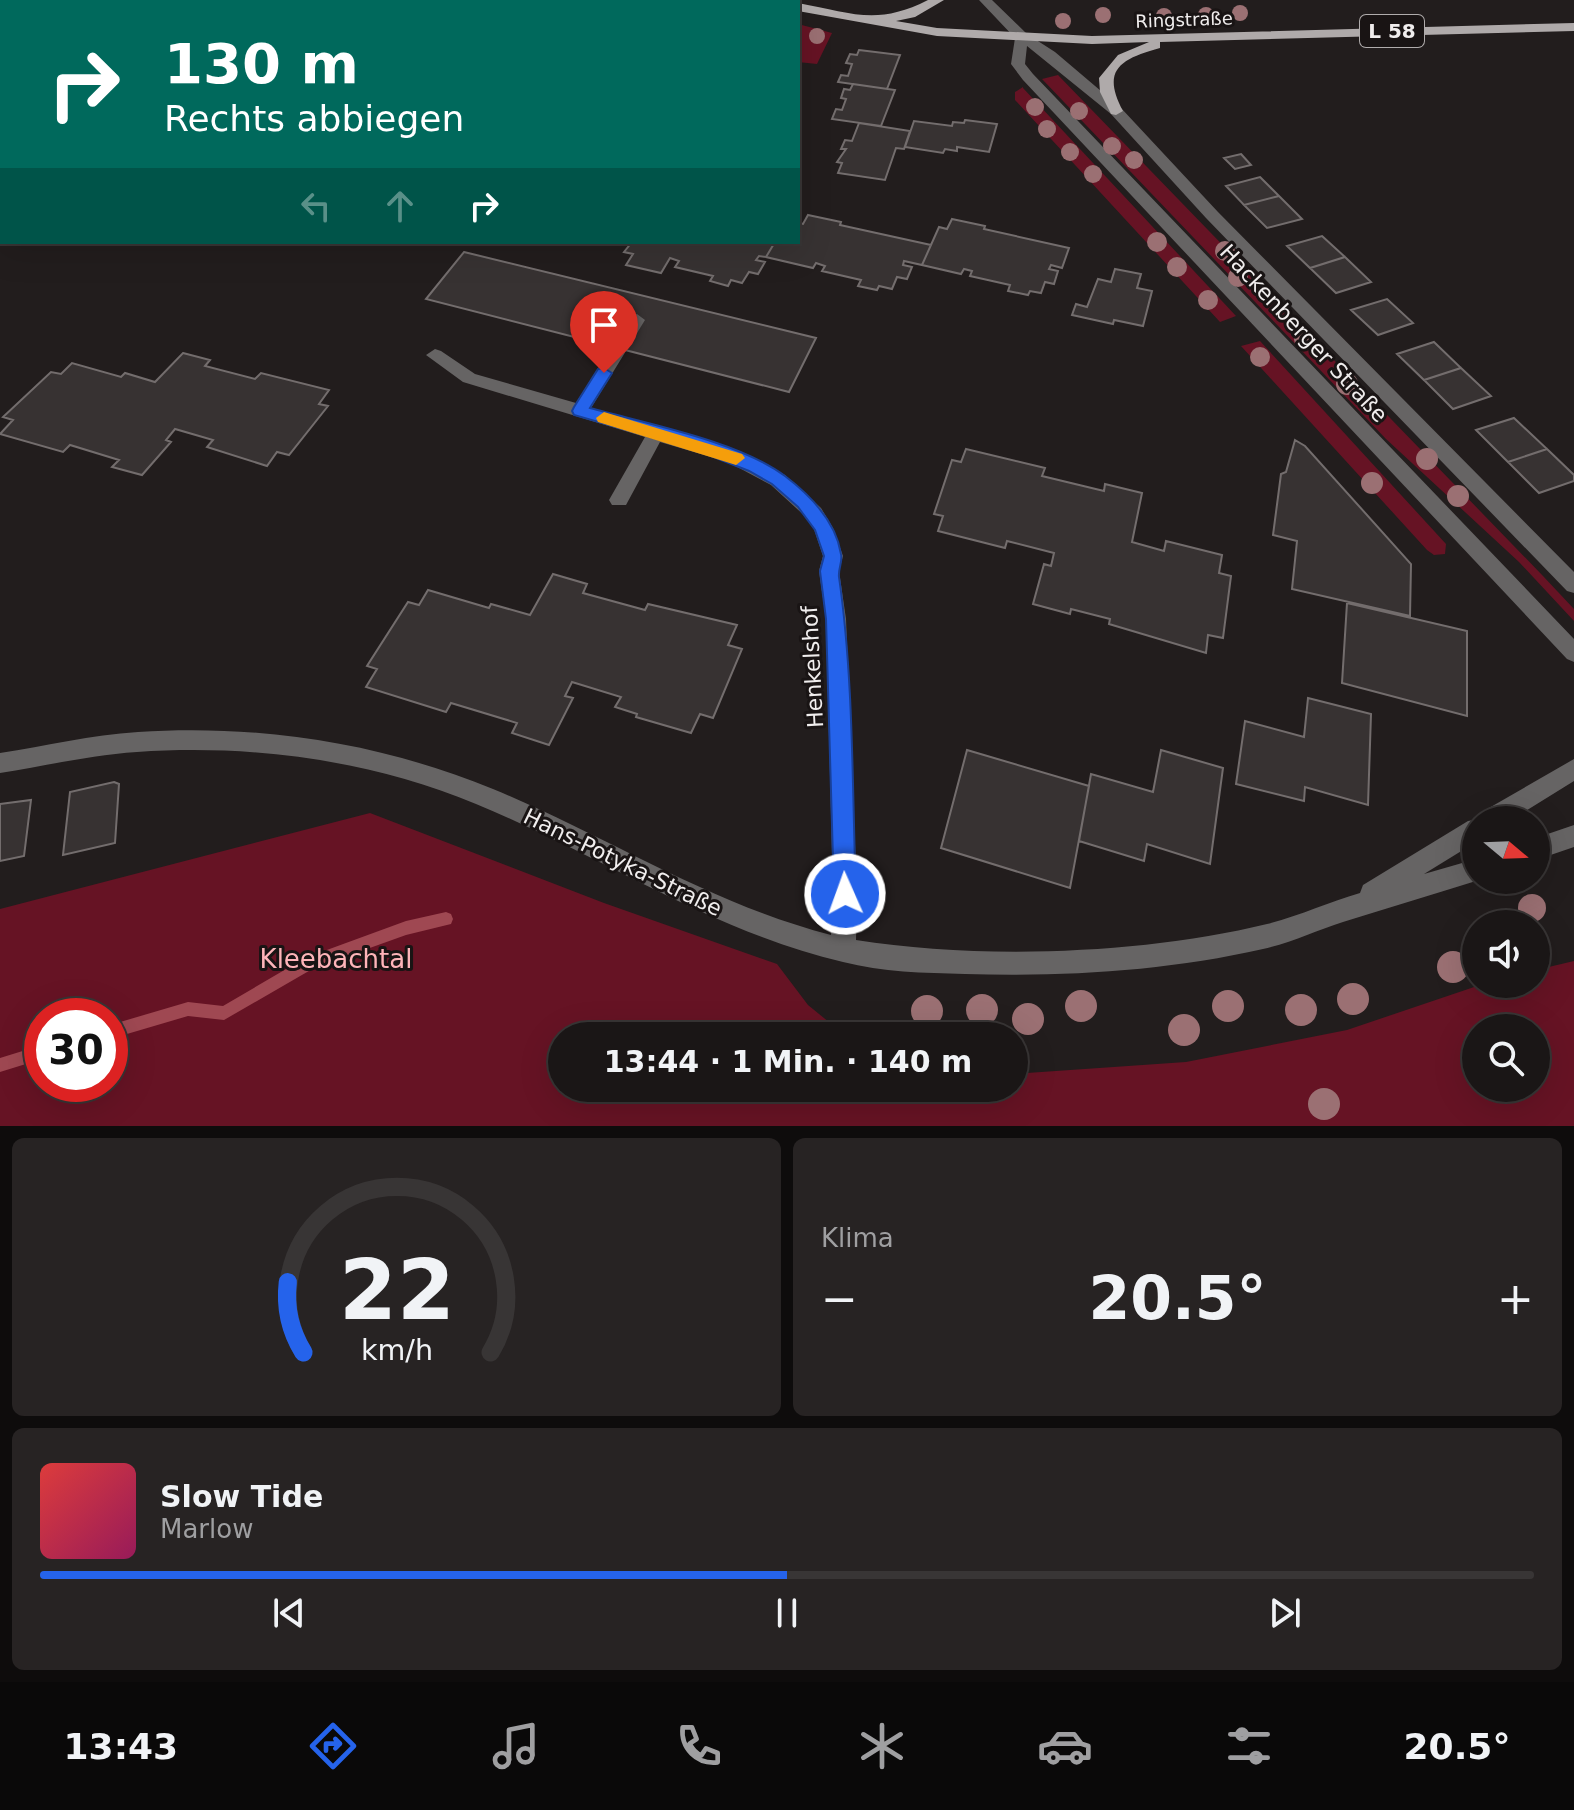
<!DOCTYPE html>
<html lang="de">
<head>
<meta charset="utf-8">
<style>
	:root { --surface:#1a1616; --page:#272323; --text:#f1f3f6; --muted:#9f9fa1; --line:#383535; --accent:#2563eb }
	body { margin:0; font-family:"DejaVu Sans",sans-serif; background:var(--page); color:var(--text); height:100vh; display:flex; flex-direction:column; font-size:30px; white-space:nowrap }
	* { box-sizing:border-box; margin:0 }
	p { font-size:26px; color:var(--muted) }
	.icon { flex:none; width:44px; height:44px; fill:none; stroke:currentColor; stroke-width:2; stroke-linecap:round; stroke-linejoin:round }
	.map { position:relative; height:1126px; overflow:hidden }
	.side { display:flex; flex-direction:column; gap:12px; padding:12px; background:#0e0c0c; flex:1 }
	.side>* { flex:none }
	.guide { position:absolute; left:0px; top:0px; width:800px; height:244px; box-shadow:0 8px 32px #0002,0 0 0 2px var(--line); background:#00695c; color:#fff; overflow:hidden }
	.needle { width:52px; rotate:109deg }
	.controls { position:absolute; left:1462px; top:806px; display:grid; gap:16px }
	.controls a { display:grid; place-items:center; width:88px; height:88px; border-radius:50%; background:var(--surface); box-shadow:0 8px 32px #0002,0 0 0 2px var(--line); font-size:40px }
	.speed { position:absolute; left:24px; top:998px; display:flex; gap:16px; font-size:40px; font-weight:700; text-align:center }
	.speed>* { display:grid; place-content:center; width:104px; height:104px; border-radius:50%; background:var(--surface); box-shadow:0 8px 32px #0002,0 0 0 2px var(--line); line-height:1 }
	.speed .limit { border:12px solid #d22; background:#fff; color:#111 }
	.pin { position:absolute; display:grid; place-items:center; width:68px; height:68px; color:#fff; margin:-82px -34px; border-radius:50% 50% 50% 0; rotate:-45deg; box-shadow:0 0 8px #0007 }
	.pin .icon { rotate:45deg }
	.me { position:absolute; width:88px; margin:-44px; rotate:358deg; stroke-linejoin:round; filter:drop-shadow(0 0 6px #0008) }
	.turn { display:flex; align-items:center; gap:28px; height:168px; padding:0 32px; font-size:36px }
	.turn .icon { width:104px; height:104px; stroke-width:2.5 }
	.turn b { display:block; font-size:56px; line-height:68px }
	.lanes { display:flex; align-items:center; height:76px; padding:0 32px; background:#0003; justify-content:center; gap:40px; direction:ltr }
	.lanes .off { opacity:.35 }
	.big { font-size:60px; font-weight:700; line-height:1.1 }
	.side .tile { flex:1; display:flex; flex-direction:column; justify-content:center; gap:12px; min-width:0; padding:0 28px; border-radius:12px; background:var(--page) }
	.side .dial { align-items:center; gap:0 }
	.dial svg { height:208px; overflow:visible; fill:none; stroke:var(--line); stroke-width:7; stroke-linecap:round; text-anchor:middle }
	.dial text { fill:var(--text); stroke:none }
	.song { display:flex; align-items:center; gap:24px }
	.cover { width:96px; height:96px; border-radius:12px; background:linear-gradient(135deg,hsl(0 70% 55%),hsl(330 70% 35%)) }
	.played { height:8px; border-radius:4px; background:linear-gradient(90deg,var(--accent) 50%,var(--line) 50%) }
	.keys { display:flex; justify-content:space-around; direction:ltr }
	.heat { display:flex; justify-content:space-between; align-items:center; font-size:44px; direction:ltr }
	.side .tiles { flex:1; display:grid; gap:12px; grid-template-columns:1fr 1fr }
	.tile:last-child { grid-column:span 2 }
	.trip { position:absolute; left:548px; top:1022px; width:480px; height:80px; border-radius:40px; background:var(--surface); box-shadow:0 8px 32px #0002,0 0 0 2px var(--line); font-weight:700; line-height:80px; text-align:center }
	.dock { display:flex; height:128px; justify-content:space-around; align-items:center; background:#0a0909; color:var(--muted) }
	.dock .icon { width:56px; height:56px }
	.dock .active { color:var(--accent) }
	.dock b { font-size:36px; color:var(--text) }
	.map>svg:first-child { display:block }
	.green { fill:#661324; fill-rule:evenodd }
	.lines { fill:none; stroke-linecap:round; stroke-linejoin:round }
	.stream { fill:#9f4852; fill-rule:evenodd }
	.building { fill:#373232; stroke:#736d6d; stroke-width:2 }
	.minor { fill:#666464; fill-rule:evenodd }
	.major { fill:#afaaaa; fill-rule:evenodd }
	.tree { fill:#9b7073 }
	.route { fill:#2563eb; stroke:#184099; stroke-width:2 }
	.slow { fill:#f59e0b }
	.labels { text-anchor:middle; stroke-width:6; stroke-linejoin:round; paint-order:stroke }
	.far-street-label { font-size:18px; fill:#f0eded; stroke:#191414 }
	.shield { fill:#191414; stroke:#b0acac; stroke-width:2 }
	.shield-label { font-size:20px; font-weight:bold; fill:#f0eded }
	.street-label { font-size:22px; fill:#f0eded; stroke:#191414 }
	.near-park-label { font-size:26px; fill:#feb4b9; stroke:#191414 }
</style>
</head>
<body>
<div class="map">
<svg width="1574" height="1126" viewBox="0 0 1574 1126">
	<rect width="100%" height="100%" fill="#221d1d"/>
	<!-- green -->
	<path class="green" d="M798,24L832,33L817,64L798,62Z
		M1058,75L1543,576L1574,609V621L1519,562L1386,439L1042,79Z
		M1023,87V88L1236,316L1220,322L1015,100V92Z
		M1260,341L1446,544L1445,554L1434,555L1427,550L1241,346Z
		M370,813L604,903L777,964L808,1005L846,1036H562V1088H1014V1074L1186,1062L1347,1030L1483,984H1536V970L1574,961V1126H0V909ZM110,1016V1084H42V1016ZM1536,1028V1088H1476V1028Z"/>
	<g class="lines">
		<!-- stream -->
		<path class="stream" d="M446,912L451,914L453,919L451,924L406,935L314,968L224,1020L188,1016L110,1039V1025L188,1002L223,1006L305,958L406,921Z
			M42,1045V1059L0,1072V1058Z"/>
	</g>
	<!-- building -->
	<path class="building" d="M859,50L900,55L887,89L838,82L841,75L848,76L852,64L846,63L850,54L857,55Z
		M853,84L895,90L881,126L832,119L836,109L842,110L846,99L841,98L844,89L850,90Z
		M965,120L997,124L989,152L957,147V151L945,149L943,153L905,147L914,121L952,126L953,122L964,123Z
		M859,123L910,131L904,149L896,148L885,180L838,173L842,163L837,162L846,149H841L845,140L852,141Z
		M1241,154L1251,165L1235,169L1224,158Z
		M1260,177L1279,196L1244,205L1226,186Z
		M1279,196L1302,219L1267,228L1244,205Z
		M808,215L841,222L840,225L931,245L922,265L904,261L903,265L912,267L907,279L897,277L892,289L879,286L877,290L858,286L861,280L822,271L825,266L816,263L813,268L766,257L775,242H798V223L803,224Z
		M952,219L985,226L984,229L1069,248L1062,268L1051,265L1049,269L1058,271L1054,284L1045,282L1041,293L1030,291L1028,295L1008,291L1010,285L970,276L972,271L964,269L961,274L922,265L939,227L947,229Z
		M1322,236L1345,257L1310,268L1287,246Z
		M632,242L644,244L775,242L766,257L759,256L756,260L765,262L758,274L749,272L742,283L731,280L728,286L710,281L713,276L675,267L679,261L670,258L661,273L626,265L633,254L624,252Z
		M464,252L816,338L789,392L426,299Z
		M1345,257L1371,282L1336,293L1310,268Z
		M1115,269L1141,274L1137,288L1152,291L1143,326L1114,320L1113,324L1072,315L1076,304L1087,307L1098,279L1111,282Z
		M1387,299L1413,323L1378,335L1351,310Z
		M1434,342L1461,368L1424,380L1397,354Z
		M183,353L210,360L205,366L255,379L261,373L329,390L319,404L328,406L289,455L277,452L267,466L207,447L213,440L175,429L166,440L171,442L142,475L112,467L119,460L70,445L63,452L0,434L13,420L3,417L51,372L61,374L72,363L121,377L125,373L155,382Z
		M1461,368L1491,396L1453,409L1424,380Z
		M1514,418L1547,449L1508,462L1476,430Z
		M1295,440L1305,446L1411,564L1410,616L1292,589L1297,541L1273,535L1281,474L1286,472Z
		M966,449L1045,468L1042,476L1104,491L1105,484L1142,493L1132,542L1164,551L1166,541L1222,555L1219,573L1231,576L1223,638L1208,635L1206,653L1109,624L1110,619L1071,609L1070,614L1033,604L1044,564L1051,566L1054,553L1007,541L1005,548L938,531L943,516L934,514L952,460L961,462Z
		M1547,449L1574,475V481L1539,493L1508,462Z
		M553,574L587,584L583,593L645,610L648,604L737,625L728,645L742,649L713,718L700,714L691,733L636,717L637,714L615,707L621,697L572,682L565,696L573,698L549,745L512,733L517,723L451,703L446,712L366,687L377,669L367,666L408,602L419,605L428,590L489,608L491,604L530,615Z
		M1347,603L1467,631V716L1342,683Z
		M1308,698L1371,714L1368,805L1305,787L1304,801L1236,784L1245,721L1304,737Z
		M967,750L1089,786L1070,888L941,848Z
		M1161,750L1223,768L1210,864L1147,844L1144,861L1079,841L1091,774L1153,792Z
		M114,782L119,784L115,843L63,855L70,792Z
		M31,800L24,856L0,861V804Z"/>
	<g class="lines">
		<!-- minor -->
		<path class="minor" d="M979,0H992L1027,34L1055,52L1121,108L1218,212L1574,572V593L1567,591L1206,218L1111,114L1027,46L1025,64L1033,74L1574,639V662L1567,659L1023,80L1011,64L1015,38Z
			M0,105H2V113H0Z
			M637,314L645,320L591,408L741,452L785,475L821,508L833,528L843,556L839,571L846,619L857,894L856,940C981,960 1144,954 1267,924C1299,916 1329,902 1360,893L1363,885L1468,821L1479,819L1482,812L1574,759V781L1511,820H1476V842L1424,874L1476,859V880H1480L1476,881C1432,895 1387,908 1343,922C1317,930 1291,943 1263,949C1166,971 1065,977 965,974C924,973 882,972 843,962C711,931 600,855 476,804C370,760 251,744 137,752C91,755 45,766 0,773V753C46,746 91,735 138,732C259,724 381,743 493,789C607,836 710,904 831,935L833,894L826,619L819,571L823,556L814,529L807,518L771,485L728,462L660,442L626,505H612L609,500L645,437L463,382L426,355L435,349L441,351L475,374L576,403L631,316Z
			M1574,825V847L1536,860V838Z"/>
		<!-- major -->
		<path class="major" d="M759,0H779L780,2H760Z
			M928,0H944L915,17L896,21L937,28L1092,36L1574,23V31L1160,42V48C1120,59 1101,70 1123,111L1116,115L1111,114L1100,92L1099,78L1118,55L1149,42L1092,44L937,36L798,11V3C852,13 877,26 928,0Z"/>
	</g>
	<!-- trees -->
	<g class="tree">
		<circle cx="1240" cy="13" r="8"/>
		<circle cx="1103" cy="15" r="8"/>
		<circle cx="1206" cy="15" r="8"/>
		<circle cx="1164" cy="16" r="8"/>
		<circle cx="1063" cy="21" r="8"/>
		<circle cx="817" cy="36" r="8"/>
		<circle cx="1035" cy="107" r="9"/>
		<circle cx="1079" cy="111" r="9"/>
		<circle cx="1047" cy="129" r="9"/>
		<circle cx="1112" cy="146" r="9"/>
		<circle cx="1070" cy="152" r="9"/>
		<circle cx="1134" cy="160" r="9"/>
		<circle cx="1093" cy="174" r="9"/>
		<circle cx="1157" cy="242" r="10"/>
		<circle cx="1225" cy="251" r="10"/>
		<circle cx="1177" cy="267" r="10"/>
		<circle cx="1238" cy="277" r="10"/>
		<circle cx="1208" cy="300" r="10"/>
		<circle cx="1304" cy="339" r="10"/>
		<circle cx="1260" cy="357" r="10"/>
		<circle cx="1347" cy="384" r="11"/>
		<circle cx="1427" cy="459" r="11"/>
		<circle cx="1372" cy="483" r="11"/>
		<circle cx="1458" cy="496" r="11"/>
		<circle cx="1532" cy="908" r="14"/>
		<circle cx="1453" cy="967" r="16"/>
		<circle cx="1353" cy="999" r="16"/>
		<circle cx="1081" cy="1006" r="16"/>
		<circle cx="1228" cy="1006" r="16"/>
		<circle cx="982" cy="1010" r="16"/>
		<circle cx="1301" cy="1010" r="16"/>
		<circle cx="927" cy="1011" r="16"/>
		<circle cx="1028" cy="1019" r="16"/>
		<circle cx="1184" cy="1030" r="16"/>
		<circle cx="1324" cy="1104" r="16"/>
	</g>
	<!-- route -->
	<path class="route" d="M604,368L612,373L590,408C648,424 738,441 785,476C810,495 836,522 841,554C843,561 838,569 839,577C854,681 852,789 856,894L852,901L845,904L837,901L834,894L826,619L820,571L824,556L815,530L798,507L772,484L749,471L696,450L574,415L572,411L574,407L598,369Z"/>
	<!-- slow -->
	<path class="slow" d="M604,412L742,454L745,458L736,465L598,422L596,418Z"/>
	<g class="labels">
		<!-- far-street labels -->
		<g class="far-street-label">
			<text transform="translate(1184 20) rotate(-2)" y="6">Ringstraße</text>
		</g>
		<!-- shield labels -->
		<rect class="shield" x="1360" y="15" width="64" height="32" rx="6"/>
		<g class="shield-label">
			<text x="1392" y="38">L 58</text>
		</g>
		<!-- street labels -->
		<g class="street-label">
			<text transform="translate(1304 333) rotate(47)" y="8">Hackenberger Straße</text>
			<text transform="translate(812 667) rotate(-93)" y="8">Henkelshof</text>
			<text transform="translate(623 862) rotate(26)" y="8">Hans-Potyka-Straße</text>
		</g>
		<!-- near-park labels -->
		<g class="near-park-label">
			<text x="336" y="968">Kleebachtal</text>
		</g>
	</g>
</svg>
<div class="controls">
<a><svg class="needle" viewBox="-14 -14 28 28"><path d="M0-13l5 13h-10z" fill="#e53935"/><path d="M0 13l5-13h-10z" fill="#9f9fa1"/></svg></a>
<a><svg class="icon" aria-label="sound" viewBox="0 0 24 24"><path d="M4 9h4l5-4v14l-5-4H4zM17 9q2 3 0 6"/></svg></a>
<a><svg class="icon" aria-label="search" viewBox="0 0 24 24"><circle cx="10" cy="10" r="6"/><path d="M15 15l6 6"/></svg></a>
</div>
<div class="speed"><div class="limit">30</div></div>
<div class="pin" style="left:604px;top:373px;background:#d93025"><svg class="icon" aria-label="arrive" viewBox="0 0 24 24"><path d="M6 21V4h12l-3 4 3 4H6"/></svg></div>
<svg class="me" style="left:845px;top:894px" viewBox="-20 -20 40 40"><circle r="17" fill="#2563eb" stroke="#fff" stroke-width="3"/><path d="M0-11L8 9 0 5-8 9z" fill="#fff"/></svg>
<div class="trip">13:44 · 1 Min. · 140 m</div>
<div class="guide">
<div class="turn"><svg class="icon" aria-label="right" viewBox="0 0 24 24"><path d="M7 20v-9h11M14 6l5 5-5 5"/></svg><div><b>130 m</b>Rechts abbiegen</div></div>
<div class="lanes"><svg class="icon off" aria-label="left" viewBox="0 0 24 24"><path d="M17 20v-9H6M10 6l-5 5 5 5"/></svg><svg class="icon off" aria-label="ahead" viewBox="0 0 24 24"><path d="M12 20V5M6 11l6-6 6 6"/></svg><svg class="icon" aria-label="right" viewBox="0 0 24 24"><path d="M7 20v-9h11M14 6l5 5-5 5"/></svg></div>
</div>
</div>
<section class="side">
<div class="tiles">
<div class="tile dial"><svg viewBox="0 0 100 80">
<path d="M14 69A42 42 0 1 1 86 69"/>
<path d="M14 69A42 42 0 0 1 8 42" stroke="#2563eb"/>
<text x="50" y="56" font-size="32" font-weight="700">22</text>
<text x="50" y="72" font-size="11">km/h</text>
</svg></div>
<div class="tile"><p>Klima</p>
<div class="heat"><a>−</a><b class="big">20.5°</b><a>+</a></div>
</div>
<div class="tile">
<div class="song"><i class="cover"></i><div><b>Slow Tide</b><p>Marlow</p></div></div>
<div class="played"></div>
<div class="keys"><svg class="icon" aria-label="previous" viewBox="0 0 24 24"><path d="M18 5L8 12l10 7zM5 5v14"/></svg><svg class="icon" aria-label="pause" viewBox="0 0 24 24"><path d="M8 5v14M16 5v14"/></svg><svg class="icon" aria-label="next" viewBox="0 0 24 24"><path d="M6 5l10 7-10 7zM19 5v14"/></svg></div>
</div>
</div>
</section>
<nav class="dock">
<b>13:43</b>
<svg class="icon active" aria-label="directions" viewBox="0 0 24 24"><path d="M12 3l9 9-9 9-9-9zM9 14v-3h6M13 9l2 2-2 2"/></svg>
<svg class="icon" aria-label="music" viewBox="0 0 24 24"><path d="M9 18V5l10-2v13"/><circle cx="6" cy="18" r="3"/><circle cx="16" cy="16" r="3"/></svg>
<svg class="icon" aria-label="phone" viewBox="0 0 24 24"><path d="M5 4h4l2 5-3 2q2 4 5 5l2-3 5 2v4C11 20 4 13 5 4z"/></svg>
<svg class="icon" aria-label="climate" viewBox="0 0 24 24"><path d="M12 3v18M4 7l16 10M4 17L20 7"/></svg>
<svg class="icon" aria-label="car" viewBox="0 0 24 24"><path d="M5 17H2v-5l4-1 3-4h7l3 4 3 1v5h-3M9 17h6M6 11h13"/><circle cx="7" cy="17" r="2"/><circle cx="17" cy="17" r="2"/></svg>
<svg class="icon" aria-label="filters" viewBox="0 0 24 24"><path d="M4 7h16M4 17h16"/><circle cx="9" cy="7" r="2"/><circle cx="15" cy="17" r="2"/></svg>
<b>20.5°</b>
</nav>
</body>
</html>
